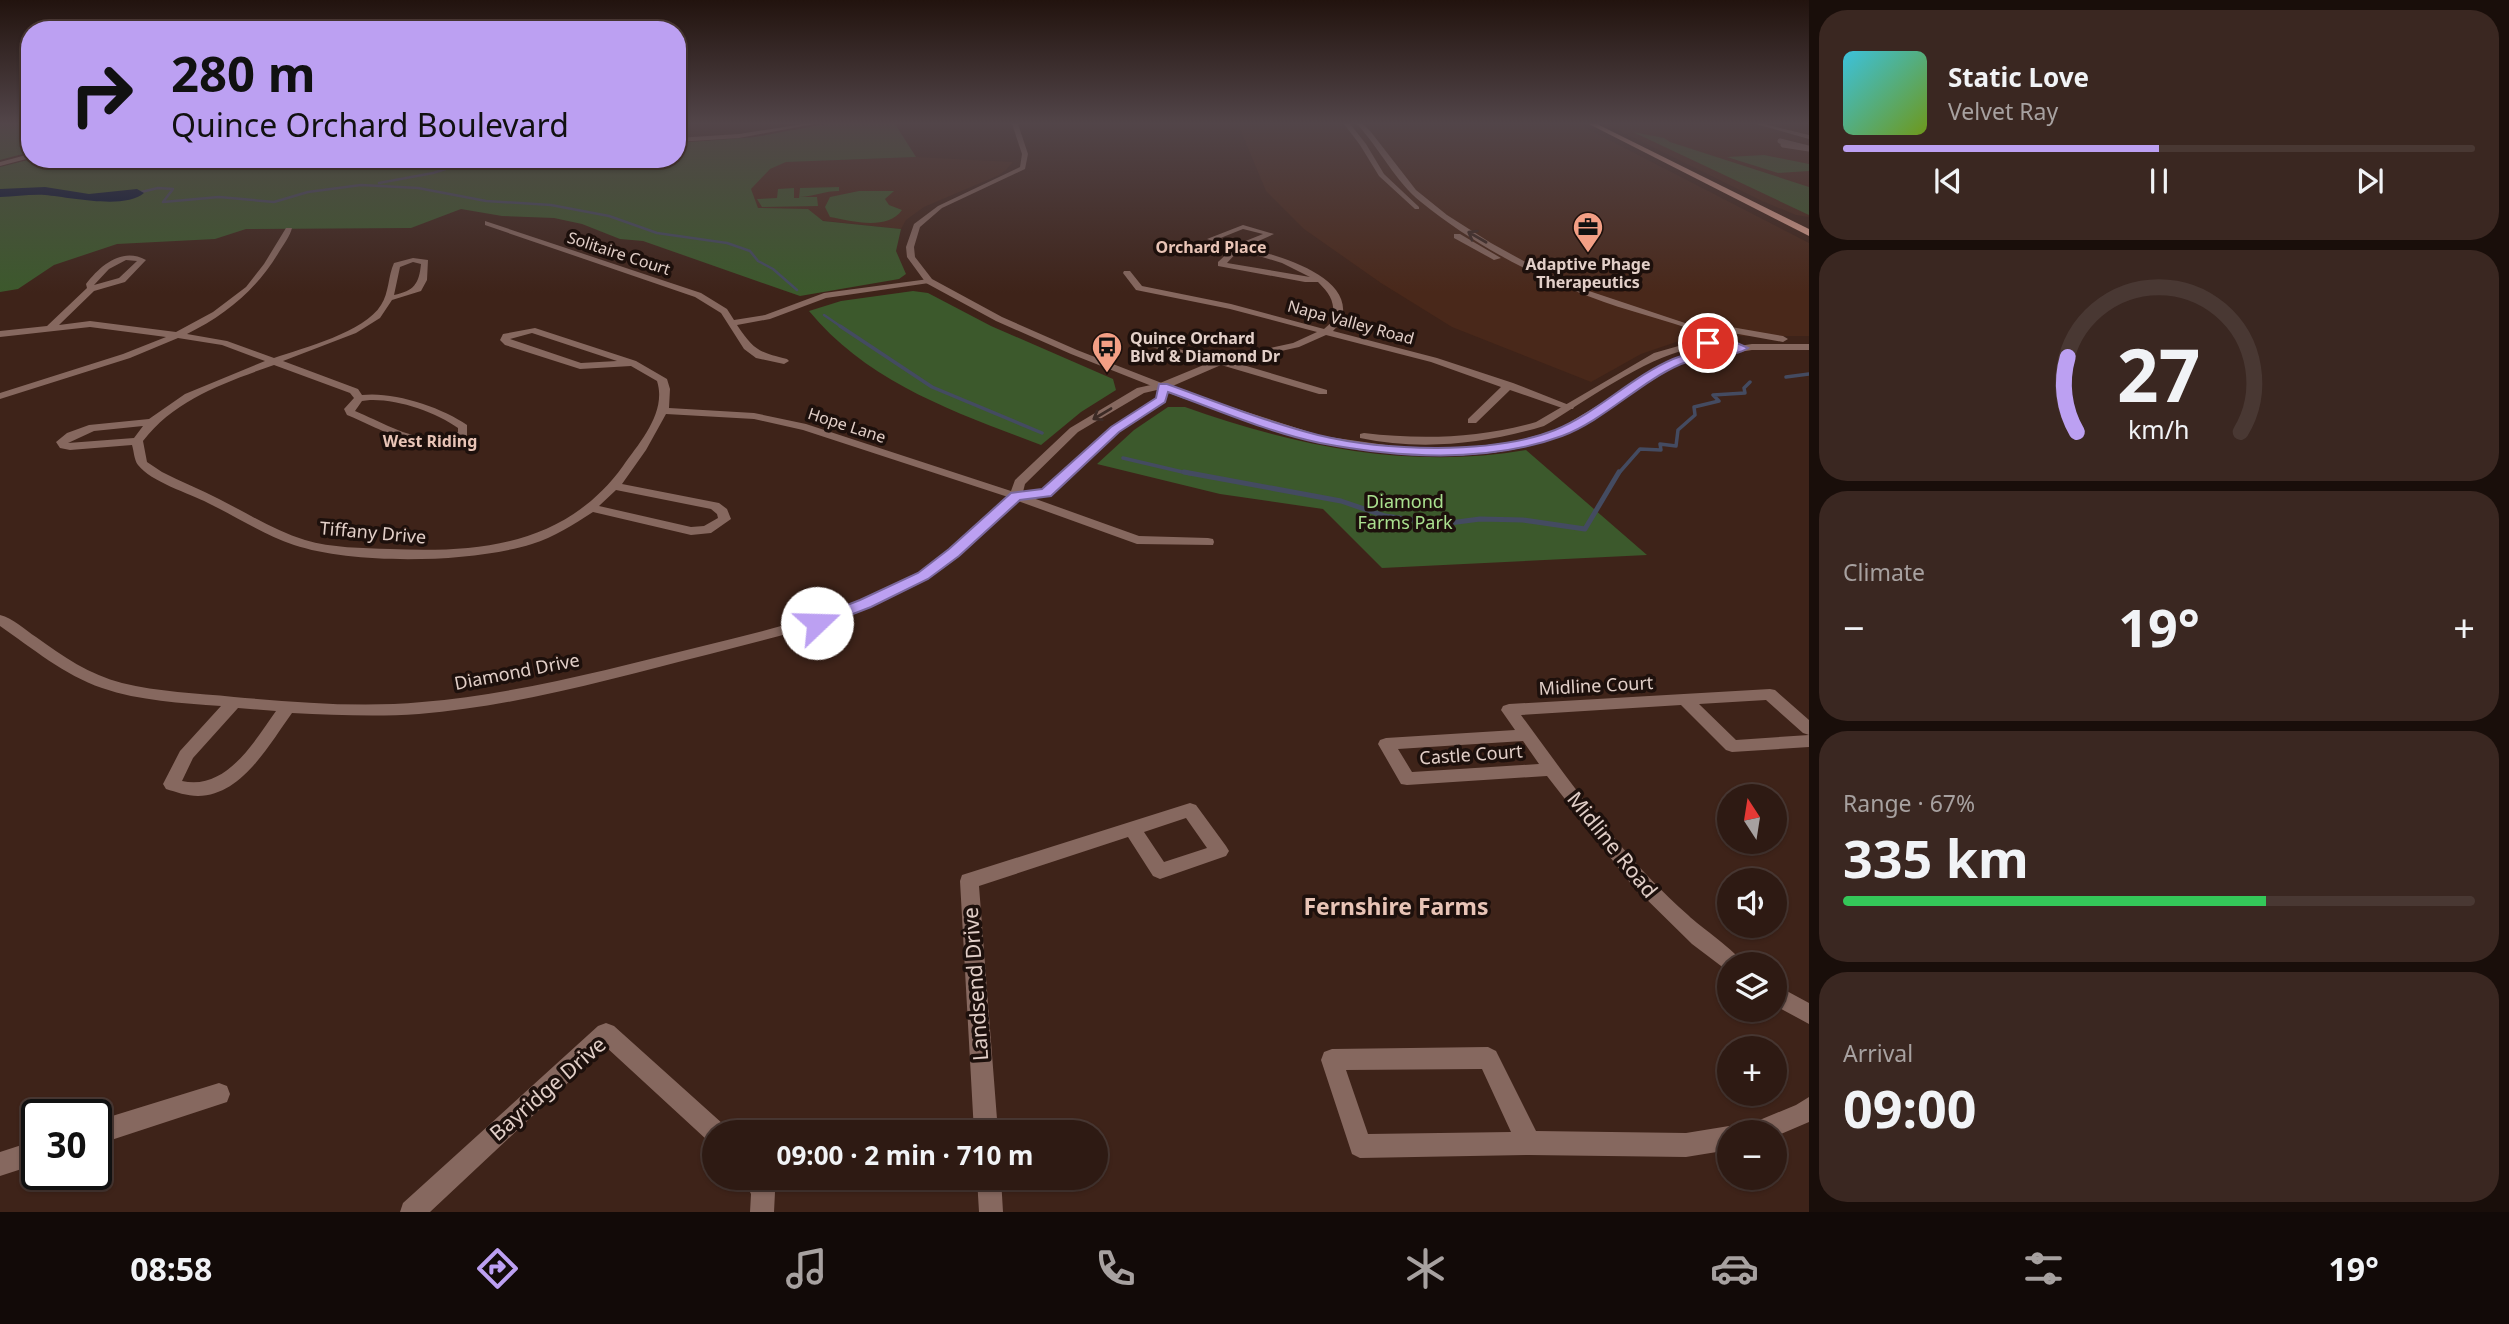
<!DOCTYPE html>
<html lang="en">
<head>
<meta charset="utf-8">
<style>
	:root { --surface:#2e1a13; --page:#3a2721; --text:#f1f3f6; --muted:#a7a1a0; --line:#493833; --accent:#bca0f2 }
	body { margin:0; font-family:"Noto Sans",sans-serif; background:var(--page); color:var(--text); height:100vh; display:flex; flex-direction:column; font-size:26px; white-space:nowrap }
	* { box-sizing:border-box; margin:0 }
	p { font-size:23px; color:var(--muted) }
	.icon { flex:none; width:38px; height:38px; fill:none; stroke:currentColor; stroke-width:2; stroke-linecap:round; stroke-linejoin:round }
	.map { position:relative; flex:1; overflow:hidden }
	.details { display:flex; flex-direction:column; gap:10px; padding:10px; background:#190e0a; width:700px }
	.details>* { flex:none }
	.banner { position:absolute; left:21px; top:21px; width:665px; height:147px; border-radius:28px; box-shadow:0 2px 5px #0004,0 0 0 2px var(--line); background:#bca0f2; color:#111; overflow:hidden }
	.needle { width:46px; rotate:348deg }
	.buttons { position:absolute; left:1717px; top:784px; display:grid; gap:14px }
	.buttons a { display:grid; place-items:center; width:70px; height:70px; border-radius:50%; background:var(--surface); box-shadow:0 2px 5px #0004,0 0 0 2px var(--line); font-size:35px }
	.speed { position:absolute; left:21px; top:1099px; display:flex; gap:14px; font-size:35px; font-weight:700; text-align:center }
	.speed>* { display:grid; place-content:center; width:91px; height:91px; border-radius:50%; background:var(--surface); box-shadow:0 2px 5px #0004,0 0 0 2px var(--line); line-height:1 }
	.speed .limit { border:4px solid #111; border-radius:10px; background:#fff; color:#111 }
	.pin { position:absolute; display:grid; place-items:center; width:60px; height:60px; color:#fff; margin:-30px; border:4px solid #fff; border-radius:50%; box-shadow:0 2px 7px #0007 }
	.me { position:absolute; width:77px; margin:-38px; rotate:69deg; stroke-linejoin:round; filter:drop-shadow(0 0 5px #0008) }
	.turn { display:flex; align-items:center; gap:24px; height:147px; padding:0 35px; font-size:32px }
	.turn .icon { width:91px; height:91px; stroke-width:2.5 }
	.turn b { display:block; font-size:49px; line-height:60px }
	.big { font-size:52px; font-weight:700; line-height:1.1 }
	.details .widget { flex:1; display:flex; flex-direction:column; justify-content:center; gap:10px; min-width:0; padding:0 24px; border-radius:28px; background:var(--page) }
	.details .dial { align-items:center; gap:0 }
	.dial svg { height:182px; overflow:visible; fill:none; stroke:var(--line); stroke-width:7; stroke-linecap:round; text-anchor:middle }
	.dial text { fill:var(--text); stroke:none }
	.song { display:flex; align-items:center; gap:21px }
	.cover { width:84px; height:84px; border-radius:10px; background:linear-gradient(135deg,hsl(190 70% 55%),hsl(80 70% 35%)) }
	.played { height:7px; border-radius:4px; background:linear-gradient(90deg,var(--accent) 50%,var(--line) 50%) }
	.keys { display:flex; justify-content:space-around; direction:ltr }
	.heat { display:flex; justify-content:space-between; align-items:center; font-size:38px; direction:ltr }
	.charge { height:10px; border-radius:5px; background:linear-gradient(90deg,#34c759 67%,var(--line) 0) }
	.trip { position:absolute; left:702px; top:1120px; width:406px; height:70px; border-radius:35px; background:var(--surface); box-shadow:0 2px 5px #0004,0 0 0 2px var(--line); font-weight:700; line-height:70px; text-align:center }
	.tabs { display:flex; height:112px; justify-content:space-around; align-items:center; background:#120a08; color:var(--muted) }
	.tabs .icon { width:49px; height:49px }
	.tabs .on { color:var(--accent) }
	.tabs b { font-size:32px; color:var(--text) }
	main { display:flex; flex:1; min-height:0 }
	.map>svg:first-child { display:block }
	.built { fill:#49281a }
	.green { fill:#3c592c }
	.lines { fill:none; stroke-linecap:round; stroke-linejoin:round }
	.stream-far2 { stroke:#444b61; stroke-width:2.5 }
	.stream-far1 { stroke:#444b61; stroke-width:3.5 }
	.stream { stroke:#444b61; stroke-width:5 }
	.river { fill:#001335; fill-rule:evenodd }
	.pedestrian { stroke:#86685f; stroke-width:5 }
	.minor { fill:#86685f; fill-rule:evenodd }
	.tertiary { fill:#86685f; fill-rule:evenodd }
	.primary { fill:#e0a391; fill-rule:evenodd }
	.oneway { stroke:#3c2a25 }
	.route { fill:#bca0f2; stroke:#7a689d; stroke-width:2 }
	.labels { text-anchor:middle; stroke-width:7; stroke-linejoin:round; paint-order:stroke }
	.far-neighbourhood-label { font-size:16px; font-weight:bold; fill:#e8c4b6; stroke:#1d100c }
	.far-street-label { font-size:16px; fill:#e2cfc8; stroke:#1d100c }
	.far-poi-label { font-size:16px; font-weight:bold; fill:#e2cfc8; stroke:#1d100c }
	.park-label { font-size:18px; fill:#aae08f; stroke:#1d100c }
	.street-label { font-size:18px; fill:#e2cfc8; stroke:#1d100c }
	.near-street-label { font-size:21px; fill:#e2cfc8; stroke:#1d100c }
	.near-neighbourhood-label { font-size:23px; font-weight:bold; fill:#e8c4b6; stroke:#1d100c }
</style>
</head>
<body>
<main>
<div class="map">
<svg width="1809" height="1212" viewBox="0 0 1809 1212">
	<rect width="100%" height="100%" fill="#3e2319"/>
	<!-- built -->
	<path class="built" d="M1238,124H1578L1809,243V336H1734L1679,341L1641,354L1591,382L1452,327L1381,283L1304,229L1266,191Z
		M1606,124H1809V217L1796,215L1762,201Z
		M916,157L1013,162L1006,170L999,175L924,207L906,220L901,229L577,194L587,169Z"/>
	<!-- green -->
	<path class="green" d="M0,124H30V152L0,160Z
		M825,124H895L916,157L786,162L770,169L751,189L758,208L808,209L823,221L901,229L896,251L906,274L899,279L800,296L643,241L620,239L582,224L554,218L502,216L461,209L411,228L246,229L215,239L117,244L54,265L18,289L0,292V167L32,159H304L313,163L308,168L490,169L546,159H677V143L755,137Z
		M1633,132L1664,138L1670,142L1809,187V215Z
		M1764,155L1809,164V171L1778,173L1727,157Z
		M839,187V191C824,191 815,196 800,197H817L818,206L762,207L757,199L777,198L778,189L794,188V198H799L800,188Z
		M859,191H894L885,199L889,205L902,210C887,231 851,221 830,217L825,207L830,197Z
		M913,291L928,293L991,326L1113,379L1116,390L1081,412L1041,445C957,413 868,383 809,311L841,301Z
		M1168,407H1185C1295,446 1410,470 1526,450L1647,555L1382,568L1323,509L1220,494L1097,464L1134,430Z"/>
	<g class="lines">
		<!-- stream-far2 -->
		<path class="stream-far2" d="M379,183L433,173L477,159
			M137,193L158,188L173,189L163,202L219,197L274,202L308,192L361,185L418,188L486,201L551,205L609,216L657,233L727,243L750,251L758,261L773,269L797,290
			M824,315L843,328"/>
		<!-- stream-far1 -->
		<path class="stream-far1" d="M840,326L932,387L1042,433
			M1786,377L1809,374
			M1123,458L1191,474
			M1618,474L1640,449L1661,450L1660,444L1676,446L1678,430L1695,415L1694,407L1719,401L1713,395L1745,393L1744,388L1750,382"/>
		<!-- stream -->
		<path class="stream" d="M1184,472L1341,501L1385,516L1442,524L1480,519L1523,520L1585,529L1619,472"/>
		<!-- river -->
		<path class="river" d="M45,187L89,194L137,189L144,193C125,210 69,197 45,195C30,194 15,197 0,197V189Z"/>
		<!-- pedestrian -->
		<path class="pedestrian" d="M1809,148L1780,141L1787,143L1783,145L1809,149"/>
		<!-- minor -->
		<path class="minor" d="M1756,124H1764L1809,135V139Z
			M485,221L701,293L727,309L734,320L765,315L824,293L929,279L933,281L929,283L826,298L770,319L737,325C754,350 758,352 787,359L789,361L784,364L756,358L744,349L721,313L695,297L485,225Z
			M1243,225L1274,234L1245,247C1274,255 1347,273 1343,313C1342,322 1340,324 1333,331L1437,358L1513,383L1574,407L1573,409H1565L1510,390L1476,423H1468V419L1501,387L1431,362L1326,335L1299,347L1233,362L1327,390V394H1319L1221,365L1168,388L1165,401L1119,431L1050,496L1033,498L1139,536L1208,538L1213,539L1214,542L1213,545L1137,544L1018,501C988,528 961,560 925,580C859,618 783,635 710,654C615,678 518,706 419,714C377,717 334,715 292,713C270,743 242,796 198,796C187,796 176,792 166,789L163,784L180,751L221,706C181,703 140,701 102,688C64,675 32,648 0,626V615C13,618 25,630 36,637C62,656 90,675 122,683C158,692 197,693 234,697C296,702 359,708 422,702C517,694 610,669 703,646C775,628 851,611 917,574C951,554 979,524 1008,497L803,430L754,419L666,414L646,450L622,484L719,503L727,509L731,519L711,533L691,535L593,512C573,525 554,537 532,544C471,563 355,565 294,545C264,535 237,517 208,503C189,493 151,482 138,465C134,460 134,451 132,445L70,450L60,448L56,442L67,433L89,425L149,419L185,394L265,361L222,345L178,338L130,358L0,399V393L123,354L166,337L90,327L0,337V331L47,326L87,288L86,284C101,265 122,247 146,260L125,282L94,291L59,325L90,321L176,332L213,312L246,287L264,264L286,228H292C290,236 284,244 279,252C257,289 226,315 187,334L227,341L274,358C303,348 365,332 381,305C389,293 388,276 394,263L413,258L428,260L427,280L421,291L392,300L380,318L356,333L283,361L358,389L362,395C392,391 442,407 467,425V436C423,457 388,432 347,415L344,409L354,398L350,393L274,365C226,382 175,399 143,441L147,462L162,472C181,482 200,489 219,499C247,513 275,531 305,540C332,548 362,548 390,549C480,553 566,545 623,466C640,442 667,412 657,381L631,366L580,369L505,345L500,340L503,334L535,328L636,361L667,379L670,389L669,408L754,413L806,424L1011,491L1015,480L1070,428L1137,388L1160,383L1211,362L1131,342V338L1221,359L1293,343L1317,332L1230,309L1136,290L1123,273L1124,271H1130L1142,286L1231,304L1324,329L1333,321C1335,302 1331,295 1318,282H1305L1218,266V262L1233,248L1207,239ZM1243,229L1263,234L1238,244L1218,239ZM1239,250L1282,263L1310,277L1227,263ZM126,260L137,261L119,278L94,285L109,269ZM413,262L421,264C419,284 414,291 394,295L400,267ZM532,333L617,361L581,363L510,339ZM1157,390L1156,398L1111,427L1042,490L1023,492L1025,484L1078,432L1144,393ZM370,400C398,399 436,412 458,428V432C423,449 387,424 355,411L362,401ZM143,426L134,438L68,443L94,431ZM616,490L711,509L717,514L718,518L704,526L691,527L599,506ZM238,708L276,711C254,742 226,791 182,781L193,758Z
			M1770,689L1775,690L1809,720V735L1803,733L1766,700L1699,704L1736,740L1809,735V747L1732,752L1726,750L1681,705L1521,715C1572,784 1622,857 1688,915C1700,927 1738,952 1743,964H1729V972L1692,944L1631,884L1547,776L1407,785L1401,784L1378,744L1380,740L1386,738L1515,730L1501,710L1503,706L1509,704ZM1523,741L1539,764L1412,772L1398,749Z
			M1190,803L1196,805L1226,846L1229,851L1226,856L1160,879L1153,876L1128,837L979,886L998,1132H974L960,881L962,875ZM1186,818L1207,848L1164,862L1144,832Z
			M1774,984L1809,1003V1024L1774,1005Z
			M606,1023L614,1026L723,1124L727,1132H714V1143L707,1140L606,1047L430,1212H400L403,1203L598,1026Z
			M1488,1047L1496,1051L1536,1131L1686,1133L1729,1126L1738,1132H1729V1150L1686,1157L1529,1155L1360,1158L1352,1154L1321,1060L1324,1052L1332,1049ZM1482,1069L1511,1132L1368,1134L1346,1070Z
			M219,1083L227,1086L230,1094L227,1102L96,1145V1121Z
			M1809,1097V1122L1774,1137V1132H1746L1750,1124L1796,1105Z
			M37,1140V1164L0,1176V1152Z
			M743,1178H768L775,1192L774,1212H750L751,1194Z
			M977,1178H1001L1003,1212H979Z"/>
		<!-- tertiary -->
		<path class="tertiary" d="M803,124H814L739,138L677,142V138L739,134Z
			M1012,124H1018L1028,154L1025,169L942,208L920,227L914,247L915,257L932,279L1002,317L1077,350L1190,394L1322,436L1414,449L1502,445L1557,430L1673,360L1706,351L1752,344H1809V350H1752L1707,357L1679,364L1565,434L1502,451L1414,455L1320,442L1182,398L1071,354L996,321L926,283L907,257L906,247L914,224L938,206L1020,167L1022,154Z
			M1344,124H1350L1366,144L1384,174L1419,207V209H1415L1379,176L1360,145Z
			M1357,124H1363L1371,132L1416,190L1447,215L1491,243L1538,269L1586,290L1736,340C1726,348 1703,346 1689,349C1643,359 1586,401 1544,426C1485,444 1421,451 1360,438V434L1364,433C1423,440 1479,438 1536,422L1654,353L1689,343L1715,339C1680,323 1641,315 1604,302C1539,279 1475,246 1421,202C1395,181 1380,149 1357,124Z
			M30,154V158L0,166V162Z
			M1454,234H1460L1501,258L1494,260L1454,238Z
			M1708,323L1783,336L1788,339L1783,342L1705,328V324Z"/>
		<!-- primary -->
		<path class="primary" d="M1589,124H1597L1809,229V236Z"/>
	</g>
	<!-- one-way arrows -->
	<defs><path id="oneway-shaft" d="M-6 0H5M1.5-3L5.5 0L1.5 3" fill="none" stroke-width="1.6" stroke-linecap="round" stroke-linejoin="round" transform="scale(1.75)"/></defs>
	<g class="oneway">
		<use href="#oneway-shaft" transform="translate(1477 237) rotate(-150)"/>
		<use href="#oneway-shaft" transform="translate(1102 414) rotate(149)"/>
	</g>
	<!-- sky -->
	<linearGradient id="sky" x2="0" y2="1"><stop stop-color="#22130e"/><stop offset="0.42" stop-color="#524549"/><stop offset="1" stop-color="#524549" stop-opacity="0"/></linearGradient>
	<rect width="1809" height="293" fill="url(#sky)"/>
	<!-- route -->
	<path class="route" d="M1726,338L1748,348C1734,358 1700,356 1681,364C1641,381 1603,421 1562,436C1486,464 1399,458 1320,443C1268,432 1218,410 1168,392L1165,402L1119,432L1051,496L1020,500L959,556L928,579L871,607L822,626H811L809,623L811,619L860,600L918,573L949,549L1011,493L1042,489L1111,427L1156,398L1159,384H1167C1217,402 1267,422 1318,435C1384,451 1492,455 1555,430C1597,413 1631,377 1673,359C1691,352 1711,349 1730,347C1721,342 1710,350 1703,343Z"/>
	<!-- icons -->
	<defs>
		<g id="office-pin" transform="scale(1.575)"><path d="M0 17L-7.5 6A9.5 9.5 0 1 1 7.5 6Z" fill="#f39f85" stroke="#1d100c"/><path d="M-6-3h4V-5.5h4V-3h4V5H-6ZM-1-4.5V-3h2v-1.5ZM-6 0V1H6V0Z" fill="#111"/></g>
		<g id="bus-pin" transform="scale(1.575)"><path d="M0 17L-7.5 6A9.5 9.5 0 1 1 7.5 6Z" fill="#f39f85" stroke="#1d100c"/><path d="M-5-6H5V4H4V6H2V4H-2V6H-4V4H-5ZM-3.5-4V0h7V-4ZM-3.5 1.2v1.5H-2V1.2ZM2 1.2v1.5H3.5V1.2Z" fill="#111"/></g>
	</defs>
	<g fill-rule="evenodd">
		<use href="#office-pin" x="1588" y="227"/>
		<use href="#bus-pin" x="1107" y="347"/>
	</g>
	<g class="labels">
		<!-- far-neighbourhood labels -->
		<g class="far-neighbourhood-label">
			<text x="1211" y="253">Orchard Place</text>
			<text x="430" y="447">West Riding</text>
		</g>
		<!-- far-street labels -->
		<g class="far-street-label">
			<text transform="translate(619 253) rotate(18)" y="6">Solitaire Court</text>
			<text transform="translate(1351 322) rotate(15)" y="6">Napa Valley Road</text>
			<text transform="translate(847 425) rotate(18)" y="6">Hope Lane</text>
		</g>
		<!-- far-poi labels -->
		<g class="far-poi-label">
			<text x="1588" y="270">Adaptive Phage<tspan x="1588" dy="18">Therapeutics</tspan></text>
			<text x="1130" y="344" text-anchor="start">Quince Orchard<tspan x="1130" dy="18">Blvd &amp; Diamond Dr</tspan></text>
		</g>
		<!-- park labels -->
		<g class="park-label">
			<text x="1405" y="508">Diamond<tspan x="1405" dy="21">Farms Park</tspan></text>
		</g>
		<!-- street labels -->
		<g class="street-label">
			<text transform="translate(373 533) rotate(5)" y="6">Tiffany Drive</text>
			<text transform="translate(517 672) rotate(-11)" y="6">Diamond Drive</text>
			<text transform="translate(1596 686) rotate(-3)" y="6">Midline Court</text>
			<text transform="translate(1471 755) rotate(-4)" y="6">Castle Court</text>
		</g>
		<!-- near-street labels -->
		<g class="near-street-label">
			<text transform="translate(1612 845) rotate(51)" y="7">Midline Road</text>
			<text transform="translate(976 984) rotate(-94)" y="7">Landsend Drive</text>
			<text transform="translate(548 1089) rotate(-41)" y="7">Bayridge Drive</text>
		</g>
		<!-- near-neighbourhood labels -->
		<g class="near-neighbourhood-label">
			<text x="1396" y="915">Fernshire Farms</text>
		</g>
	</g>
</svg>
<div class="buttons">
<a><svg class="needle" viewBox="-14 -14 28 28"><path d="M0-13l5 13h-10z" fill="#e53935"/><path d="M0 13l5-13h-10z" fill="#a7a1a0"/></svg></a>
<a><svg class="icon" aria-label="sound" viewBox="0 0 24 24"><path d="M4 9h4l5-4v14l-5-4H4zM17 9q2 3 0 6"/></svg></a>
<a><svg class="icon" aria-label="layers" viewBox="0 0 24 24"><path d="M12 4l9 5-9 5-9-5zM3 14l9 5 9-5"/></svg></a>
<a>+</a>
<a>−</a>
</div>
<div class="speed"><div class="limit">30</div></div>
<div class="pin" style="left:1708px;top:343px;background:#d93025"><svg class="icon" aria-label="arrive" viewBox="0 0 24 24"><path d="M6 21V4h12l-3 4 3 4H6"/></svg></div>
<svg class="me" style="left:817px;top:623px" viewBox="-20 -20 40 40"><circle r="19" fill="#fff"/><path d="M0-13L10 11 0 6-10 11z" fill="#bca0f2"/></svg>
<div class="trip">09:00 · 2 min · 710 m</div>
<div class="banner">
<div class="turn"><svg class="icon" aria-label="right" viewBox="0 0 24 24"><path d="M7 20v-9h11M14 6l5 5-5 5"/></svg><div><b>280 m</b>Quince Orchard Boulevard</div></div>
</div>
</div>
<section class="details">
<div class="widget">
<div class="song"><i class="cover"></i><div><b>Static Love</b><p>Velvet Ray</p></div></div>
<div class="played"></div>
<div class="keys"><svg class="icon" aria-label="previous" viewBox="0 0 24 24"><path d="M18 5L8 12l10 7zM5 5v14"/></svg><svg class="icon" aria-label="pause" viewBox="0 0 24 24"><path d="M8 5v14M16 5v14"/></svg><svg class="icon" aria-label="next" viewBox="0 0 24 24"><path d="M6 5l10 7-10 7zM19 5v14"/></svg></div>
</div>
<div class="widget dial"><svg viewBox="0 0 100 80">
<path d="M14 69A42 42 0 1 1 86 69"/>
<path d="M14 69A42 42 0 0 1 10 36" stroke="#bca0f2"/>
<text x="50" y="56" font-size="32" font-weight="700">27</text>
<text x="50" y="72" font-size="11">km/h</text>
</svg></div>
<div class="widget"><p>Climate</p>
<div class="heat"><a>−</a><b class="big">19°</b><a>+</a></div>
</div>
<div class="widget"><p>Range · 67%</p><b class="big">335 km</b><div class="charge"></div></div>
<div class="widget"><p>Arrival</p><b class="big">09:00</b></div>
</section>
</main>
<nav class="tabs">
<b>08:58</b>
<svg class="icon on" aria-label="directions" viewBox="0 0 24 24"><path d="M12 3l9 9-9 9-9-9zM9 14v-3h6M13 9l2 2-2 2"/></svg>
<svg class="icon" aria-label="music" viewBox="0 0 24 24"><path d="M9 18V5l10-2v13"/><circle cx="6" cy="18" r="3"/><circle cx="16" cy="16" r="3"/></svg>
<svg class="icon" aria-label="phone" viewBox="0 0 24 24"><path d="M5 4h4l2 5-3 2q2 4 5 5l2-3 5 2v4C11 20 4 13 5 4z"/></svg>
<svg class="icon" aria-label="climate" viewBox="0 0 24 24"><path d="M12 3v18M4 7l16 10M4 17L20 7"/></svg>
<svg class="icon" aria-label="car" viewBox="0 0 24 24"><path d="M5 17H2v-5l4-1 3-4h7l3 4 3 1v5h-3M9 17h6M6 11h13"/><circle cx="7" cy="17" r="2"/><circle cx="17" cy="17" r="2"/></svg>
<svg class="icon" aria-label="filters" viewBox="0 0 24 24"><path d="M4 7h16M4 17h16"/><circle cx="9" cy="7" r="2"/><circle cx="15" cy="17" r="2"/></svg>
<b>19°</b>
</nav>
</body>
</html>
